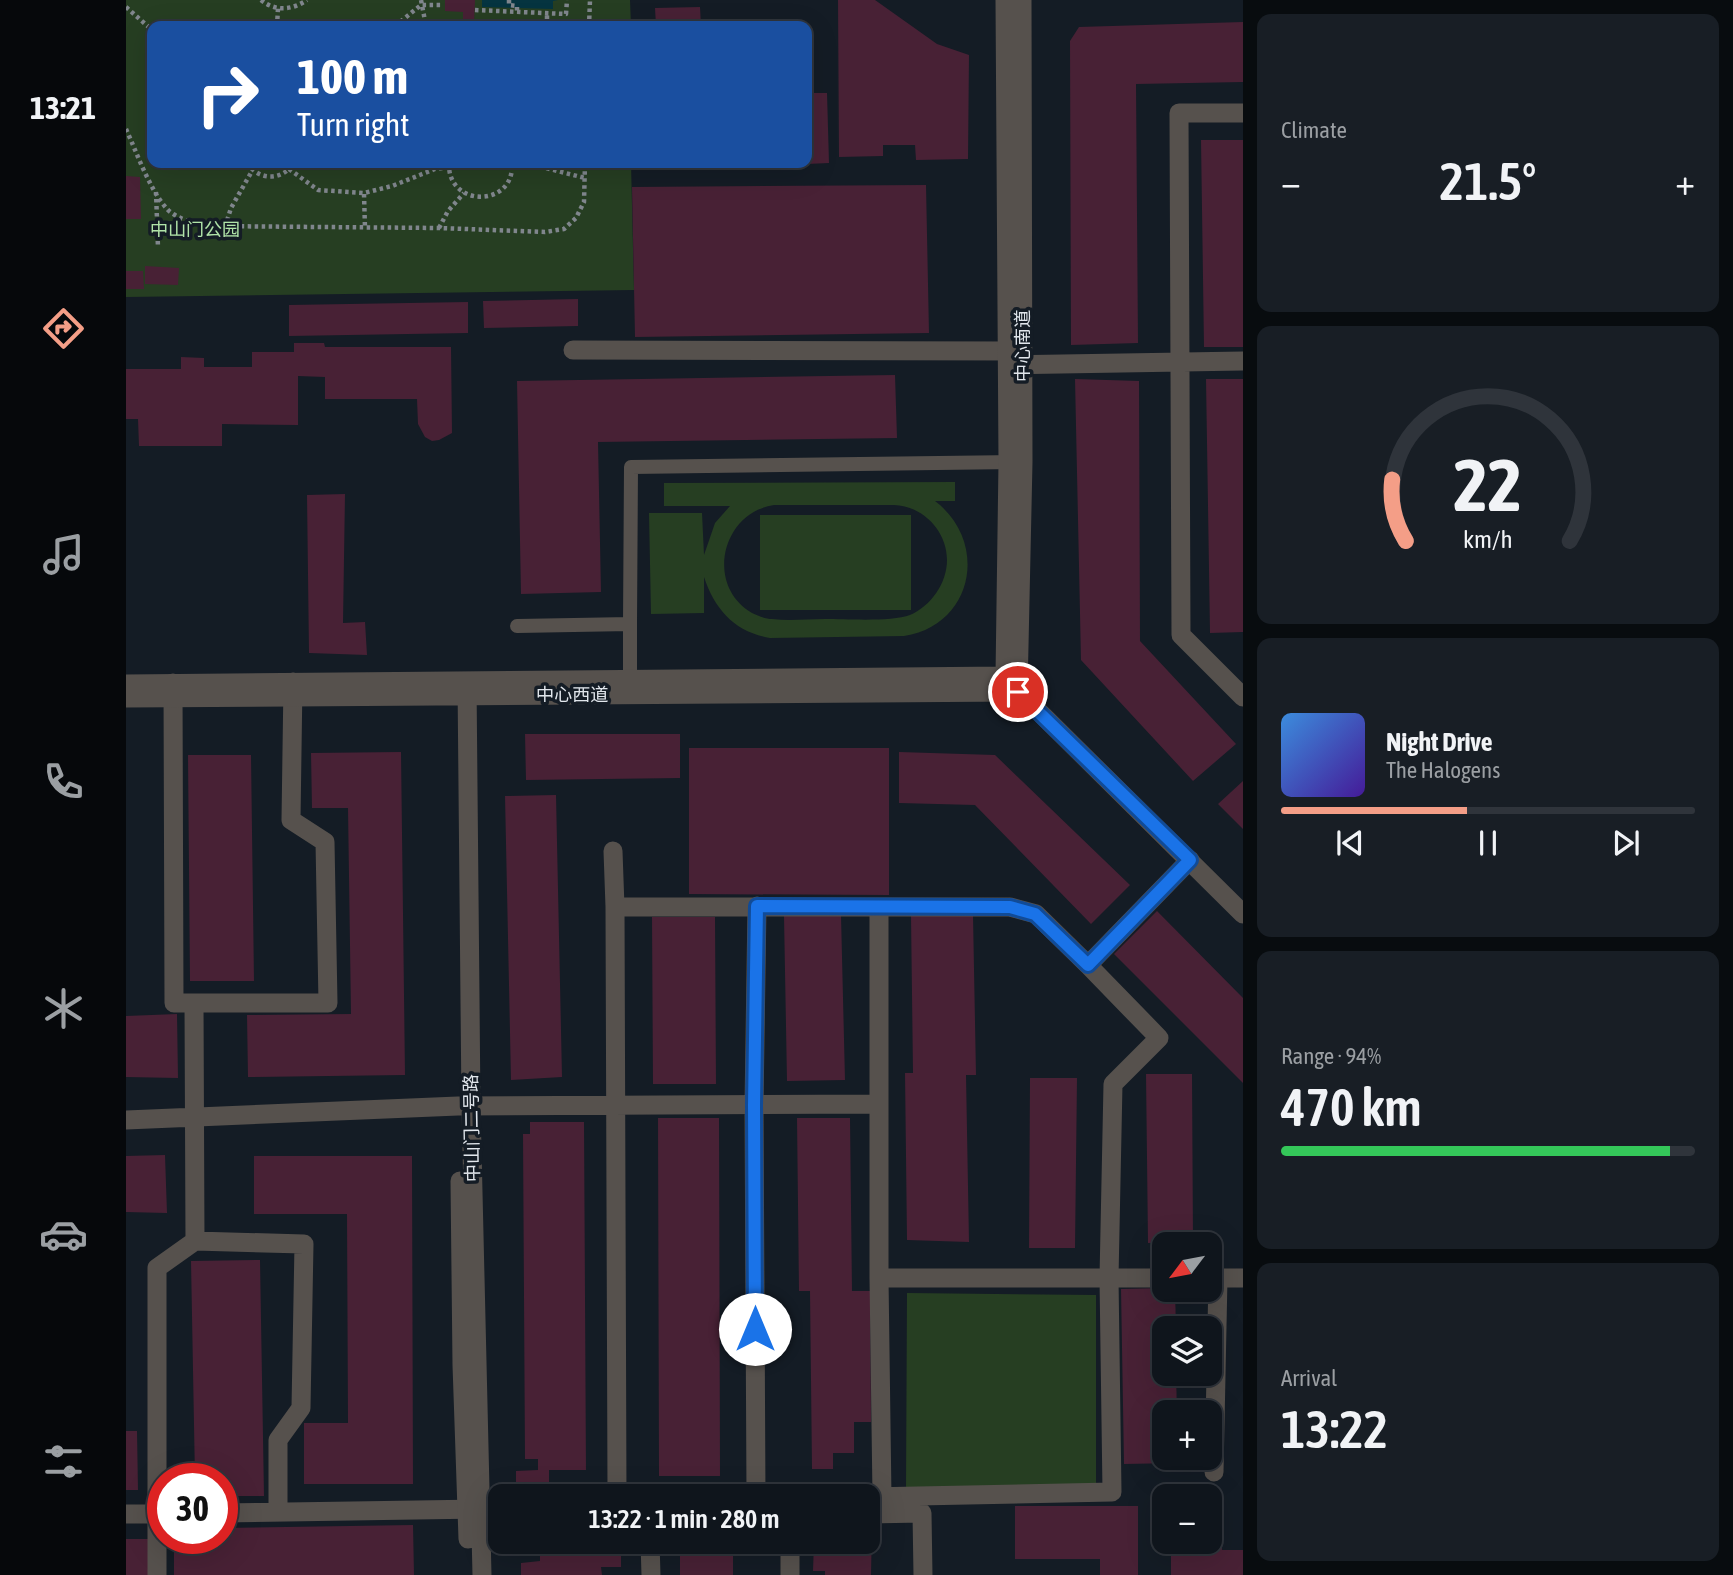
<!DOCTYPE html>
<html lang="en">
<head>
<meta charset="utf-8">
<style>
	:root { --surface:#0f151c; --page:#181e25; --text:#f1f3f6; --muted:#9b9fa3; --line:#2f343b; --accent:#f49e87 }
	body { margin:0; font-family:"Asap Condensed","Noto Sans SC",sans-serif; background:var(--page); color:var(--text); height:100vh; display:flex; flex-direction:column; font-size:26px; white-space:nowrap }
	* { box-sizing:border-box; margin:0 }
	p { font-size:23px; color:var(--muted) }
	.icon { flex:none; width:38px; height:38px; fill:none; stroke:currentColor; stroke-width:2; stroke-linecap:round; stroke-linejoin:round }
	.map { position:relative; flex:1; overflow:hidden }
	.side { display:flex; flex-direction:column; gap:14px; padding:14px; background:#080c0f; width:490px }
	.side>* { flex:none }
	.top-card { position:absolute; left:21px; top:21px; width:665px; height:147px; border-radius:14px; box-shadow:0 7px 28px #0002,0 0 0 2px var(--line); background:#1a4fa0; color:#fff; overflow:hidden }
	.needle { width:46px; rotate:238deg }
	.buttons { position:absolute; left:1026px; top:1232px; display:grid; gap:14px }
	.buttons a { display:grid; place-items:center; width:70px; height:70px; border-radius:14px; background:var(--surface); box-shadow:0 7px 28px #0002,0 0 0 2px var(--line); font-size:35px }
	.speed { position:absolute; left:21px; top:1463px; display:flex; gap:14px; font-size:35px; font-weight:700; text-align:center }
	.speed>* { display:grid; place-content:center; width:91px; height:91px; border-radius:50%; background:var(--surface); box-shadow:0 7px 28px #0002,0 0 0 2px var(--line); line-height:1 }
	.speed .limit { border:10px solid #d22; background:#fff; color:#111 }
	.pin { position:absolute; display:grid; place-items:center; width:60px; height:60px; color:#fff; margin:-30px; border:4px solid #fff; border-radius:50%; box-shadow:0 2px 7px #0007 }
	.me { position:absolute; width:77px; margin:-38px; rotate:0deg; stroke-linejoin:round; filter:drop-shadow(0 0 5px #0008) }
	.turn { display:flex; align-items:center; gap:24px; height:147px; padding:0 35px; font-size:32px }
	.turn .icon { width:91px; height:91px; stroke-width:2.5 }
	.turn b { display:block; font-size:49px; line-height:60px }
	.big { font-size:52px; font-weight:600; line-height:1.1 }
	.side .card { flex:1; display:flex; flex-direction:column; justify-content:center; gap:10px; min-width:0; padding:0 24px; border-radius:14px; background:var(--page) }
	.side .dial { align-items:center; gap:0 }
	.dial svg { height:182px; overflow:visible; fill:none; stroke:var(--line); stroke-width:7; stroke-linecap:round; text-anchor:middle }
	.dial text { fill:var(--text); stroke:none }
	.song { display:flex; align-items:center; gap:21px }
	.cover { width:84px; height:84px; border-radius:10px; background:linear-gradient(135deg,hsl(210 70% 55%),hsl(260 70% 35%)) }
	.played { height:7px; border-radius:4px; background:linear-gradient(90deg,var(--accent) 45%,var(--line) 45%) }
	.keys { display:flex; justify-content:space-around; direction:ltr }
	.heat { display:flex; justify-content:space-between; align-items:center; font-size:38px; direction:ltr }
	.charge { height:10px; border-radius:5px; background:linear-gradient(90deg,#34c759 94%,var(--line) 0) }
	.trip { position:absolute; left:362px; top:1484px; width:392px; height:70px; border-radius:14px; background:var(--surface); box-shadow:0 7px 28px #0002,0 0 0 2px var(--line); font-weight:600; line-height:70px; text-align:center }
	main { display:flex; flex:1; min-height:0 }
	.tab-bar { display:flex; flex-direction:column; width:126px; justify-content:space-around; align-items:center; background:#06080b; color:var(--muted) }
	.tab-bar .icon { width:49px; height:49px }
	.tab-bar .on { color:var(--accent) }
	.tab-bar b { font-size:32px; color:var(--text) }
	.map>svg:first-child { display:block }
	.green { fill:#263e22; fill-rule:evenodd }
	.water { fill:#053440 }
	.building { fill:#482135 }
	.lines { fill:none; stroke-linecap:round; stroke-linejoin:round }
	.path { stroke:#80868d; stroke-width:4.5; stroke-dasharray:3.5 3.5; stroke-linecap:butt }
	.service { stroke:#56514d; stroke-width:14 }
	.minor { stroke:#56514d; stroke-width:19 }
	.tertiary { stroke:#56514d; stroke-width:19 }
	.route-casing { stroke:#114b97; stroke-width:18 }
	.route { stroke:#1a73e8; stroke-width:12 }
	.labels { text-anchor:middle; stroke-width:7; stroke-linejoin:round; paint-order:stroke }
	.park-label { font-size:18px; fill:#b0e3a8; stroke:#141c25 }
	.street-label { font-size:18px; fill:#e1e6ec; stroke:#141c25 }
</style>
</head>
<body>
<main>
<nav class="tab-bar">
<b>13:21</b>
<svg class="icon on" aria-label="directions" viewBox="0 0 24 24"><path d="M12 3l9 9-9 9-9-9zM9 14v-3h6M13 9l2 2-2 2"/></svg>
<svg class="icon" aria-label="music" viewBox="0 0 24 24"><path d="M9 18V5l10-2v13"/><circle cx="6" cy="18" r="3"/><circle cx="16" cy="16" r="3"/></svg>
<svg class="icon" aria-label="phone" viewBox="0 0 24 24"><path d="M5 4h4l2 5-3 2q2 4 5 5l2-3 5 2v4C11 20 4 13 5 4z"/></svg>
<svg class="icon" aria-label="climate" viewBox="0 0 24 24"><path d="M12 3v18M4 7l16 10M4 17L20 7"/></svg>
<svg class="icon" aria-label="car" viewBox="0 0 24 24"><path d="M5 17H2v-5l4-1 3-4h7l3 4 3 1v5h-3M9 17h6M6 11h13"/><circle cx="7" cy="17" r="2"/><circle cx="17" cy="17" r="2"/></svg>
<svg class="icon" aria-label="filters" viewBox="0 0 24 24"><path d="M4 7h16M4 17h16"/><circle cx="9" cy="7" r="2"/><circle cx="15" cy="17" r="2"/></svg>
</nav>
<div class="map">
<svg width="1117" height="1575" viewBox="0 0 1117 1575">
	<rect width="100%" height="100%" fill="#141c25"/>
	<!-- green -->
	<path class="green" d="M0,0H504L505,26H26V163H505L508,290L0,297Z
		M829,482V501H809C863,542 848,625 778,636L644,638C609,632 589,610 578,577V613L525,614L523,513H576L578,555L589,523L604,506H538V483ZM648,505H768C797,506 821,531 821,560C821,583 805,606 784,615C766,622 721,619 699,619C682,619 663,621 646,619C640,619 632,616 626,613C579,586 595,513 648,505Z
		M634,515H785V610H634Z
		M781,1293L970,1295V1489L780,1487Z"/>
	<!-- water -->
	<path class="water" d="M356,0H432L427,1V9L356,7Z"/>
	<!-- building -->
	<path class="building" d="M319,0H349L348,23L337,22V12L319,11Z
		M712,0H749L811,44L843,55L842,159L790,160L789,145H757V156L713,157Z
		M574,7L575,26H530L529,8Z
		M1117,22V82L1010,84L1012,343L945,345L944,41L953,27Z
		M681,93H701L703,163L681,164Z
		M1075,140H1117V347H1078Z
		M520,163H621V165L520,167Z
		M0,176L14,177L15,219H0Z
		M800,185L803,333L509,337L506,187Z
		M19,266L53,268L52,285L19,284Z
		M0,271H17L18,289H0Z
		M452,299V326L358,328L357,301Z
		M342,302V333L163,336V305Z
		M168,343H198L199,347H325L326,433L313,440L306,441L299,437L292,424L291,399H199V377L172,376V425L96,424V446H13L12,419H0V369H55V357L78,358V367H126V352H168Z
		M769,375L771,438L472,442L475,592L395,594L391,381Z
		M949,379L1013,381L1014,641L1110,744L1067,781L955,660Z
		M1080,379H1117V632L1084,633Z
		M219,494L217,623L239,622L241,655L183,653L181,495Z
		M399,734H554V778L400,780Z
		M563,748H763V895L563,894Z
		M275,752L279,1075L122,1077L121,1015L225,1014L222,808H186L185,753Z
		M773,752L869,755L1004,885L965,924L849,805L773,803Z
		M62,755H125L128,981H64Z
		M1117,781V829L1092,804Z
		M430,795L436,1077L385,1080L379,796Z
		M1031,911L1117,998V1083L988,954Z
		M715,915L719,1080L661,1081L658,916Z
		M847,915L850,1075H840L843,1242L781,1240L779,1073H787L785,916Z
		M526,917H589L590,1084H527Z
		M51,1014L52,1078L0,1077V1016Z
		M1020,1074H1066L1067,1242L1022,1243Z
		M904,1078H951L949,1248H903Z
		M532,1118H593L594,1476H533Z
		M671,1118H724L726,1291H744L745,1422H728V1453H707V1469H686L684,1291H673Z
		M404,1122H458L460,1470H423V1496H390V1471L412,1470V1459H399L397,1134H404Z
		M39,1155L41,1213L0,1212V1156Z
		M128,1156H286L287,1484H178V1423H222L221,1214H128Z
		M134,1260L138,1496H96V1479H69L65,1261Z
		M1038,1288V1290H1049L1050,1328H1038V1374H1050L1051,1412H1038V1458H1052V1463L998,1464L995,1289Z
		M0,1431H11L12,1490H0Z
		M1083,1497H1095L1096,1550H1117V1575H1045V1542H1083Z
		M889,1506H1012V1575H974V1559H889Z
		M287,1525L288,1575H48V1538H96V1528Z
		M746,1525L745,1575H699V1571H687L688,1542H742V1526Z
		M0,1539H22L23,1575H0Z
		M488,1542L495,1543V1567H475L476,1575H395V1563L414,1561V1543Z
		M554,1542H607V1575H554Z"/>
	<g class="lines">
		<!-- path -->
		<path class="path" d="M135,0C150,12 166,10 181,0
			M295,0L300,26
			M383,0V5L391,6V12
			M0,7L26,30
			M349,10L440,14L441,0
			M151,26L152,8
			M269,26L295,5H317
			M421,26V13
			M463,26L464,0
			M0,129C11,153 24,191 42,210C52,219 66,222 78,226L313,228L419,232L438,229L450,218L458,202L459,163
			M121,163C133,181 156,181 168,163
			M323,163C321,208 389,208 386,163
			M400,163L459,178
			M163,169L192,190L238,193L266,186L309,169L323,167
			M30,192L32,248
			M238,194L239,228
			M99,227L105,208L126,171
			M313,228L322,211L338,193"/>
		<!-- service -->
		<path class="service" d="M391,626L504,624L505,467L890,462
			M504,686V624"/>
		<!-- minor -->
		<path class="minor" d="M1117,113H1053L1055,635L1117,697
			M447,350L896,351
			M882,365L1117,361
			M47,683L48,1003H68L69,1241
			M487,851L489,907L491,1495L642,1496
			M489,907H884L910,914L962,965
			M753,907V1278L756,1497
			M68,1003H202L199,842L165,820L167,682
			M0,1120L332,1106L752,1104
			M1038,1278H983L987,1084L1033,1038L962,965L1064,860
			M1083,1278H1092L1088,1472
			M1092,1278H1117
			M630,1496L628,1105L631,906
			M742,1497L986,1492L983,1278H753
			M96,1513L355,1509
			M0,1514H37
			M742,1514L796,1513L797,1575
			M524,1542L525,1575
			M664,1542V1575
			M31,1575V1268L69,1241L178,1244L175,1408L152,1440V1512"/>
		<!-- tertiary -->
		<path class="tertiary" d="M879,676L882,462L879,0
			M341,681L345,1107L356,1575
			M884,683L1117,914
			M0,684L879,676
			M892,692L897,462L896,0
			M0,698L892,692
			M334,1181L336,1365L342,1539"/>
	</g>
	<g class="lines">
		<!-- route casing -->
		<g class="route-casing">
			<path id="route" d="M629,1329L628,1105L631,906L884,907L909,914L962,965L1064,860L892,692"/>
		</g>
		<!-- route -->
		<use href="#route" class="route"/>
	</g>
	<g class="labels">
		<!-- park labels -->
		<g class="park-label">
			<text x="69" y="236">中山门公园</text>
		</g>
		<!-- street labels -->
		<g class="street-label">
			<text transform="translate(897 346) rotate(-90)" y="6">中心南道</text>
			<text x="446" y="701">中心西道</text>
			<text transform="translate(346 1128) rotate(-91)" y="6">中山门二号路</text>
		</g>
	</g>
</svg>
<div class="buttons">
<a><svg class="needle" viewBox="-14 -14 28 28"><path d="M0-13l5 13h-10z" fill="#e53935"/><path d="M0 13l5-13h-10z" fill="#9b9fa3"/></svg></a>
<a><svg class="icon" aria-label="layers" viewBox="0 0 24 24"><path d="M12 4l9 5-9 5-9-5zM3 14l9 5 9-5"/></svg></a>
<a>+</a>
<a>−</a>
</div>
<div class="speed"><div class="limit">30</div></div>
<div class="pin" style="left:892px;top:692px;background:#d93025"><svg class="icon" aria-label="arrive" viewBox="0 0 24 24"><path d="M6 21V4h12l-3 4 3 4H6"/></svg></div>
<svg class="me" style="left:629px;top:1329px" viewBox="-20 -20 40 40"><circle r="19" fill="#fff"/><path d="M0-13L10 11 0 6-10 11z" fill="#1a73e8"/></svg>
<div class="trip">13:22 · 1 min · 280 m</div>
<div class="top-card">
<div class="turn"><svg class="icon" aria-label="right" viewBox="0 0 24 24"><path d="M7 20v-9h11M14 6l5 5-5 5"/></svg><div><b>100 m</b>Turn right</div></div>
</div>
</div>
<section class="side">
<div class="card"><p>Climate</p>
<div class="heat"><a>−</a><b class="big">21.5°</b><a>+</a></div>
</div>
<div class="card dial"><svg viewBox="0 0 100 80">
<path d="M14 69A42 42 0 1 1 86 69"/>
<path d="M14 69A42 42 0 0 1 8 42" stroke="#f49e87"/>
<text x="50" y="56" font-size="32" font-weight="700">22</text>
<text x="50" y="72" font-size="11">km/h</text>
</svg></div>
<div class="card">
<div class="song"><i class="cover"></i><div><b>Night Drive</b><p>The Halogens</p></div></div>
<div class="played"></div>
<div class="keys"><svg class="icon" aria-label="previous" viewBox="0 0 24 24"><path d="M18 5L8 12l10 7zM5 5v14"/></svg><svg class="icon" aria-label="pause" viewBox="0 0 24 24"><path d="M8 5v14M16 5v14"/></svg><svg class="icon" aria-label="next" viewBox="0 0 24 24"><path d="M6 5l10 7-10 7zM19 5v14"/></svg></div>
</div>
<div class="card"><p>Range · 94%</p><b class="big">470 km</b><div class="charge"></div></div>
<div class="card"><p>Arrival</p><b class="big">13:22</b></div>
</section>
</main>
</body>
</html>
